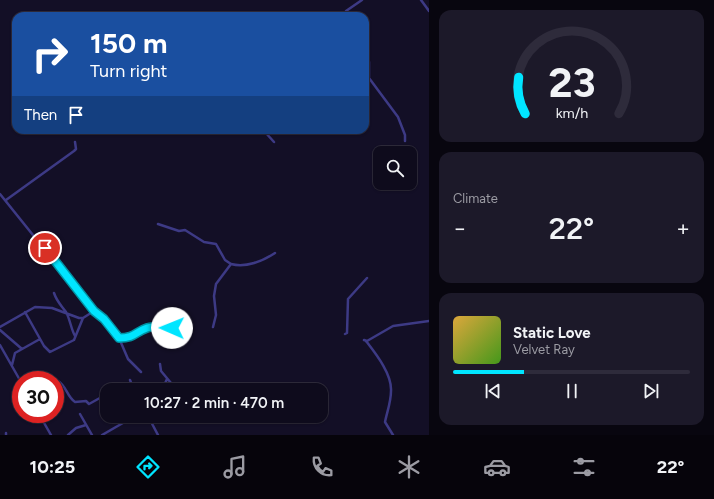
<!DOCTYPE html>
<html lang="en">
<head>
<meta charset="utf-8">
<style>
	:root { --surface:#0e0b1c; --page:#1c1929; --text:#f1f3f6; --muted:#9b9ba3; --line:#2e2b3b; --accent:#00e5ff }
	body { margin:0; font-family:Figtree,sans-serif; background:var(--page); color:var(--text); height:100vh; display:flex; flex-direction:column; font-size:15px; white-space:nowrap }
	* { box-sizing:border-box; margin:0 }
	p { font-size:13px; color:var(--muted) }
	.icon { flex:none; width:22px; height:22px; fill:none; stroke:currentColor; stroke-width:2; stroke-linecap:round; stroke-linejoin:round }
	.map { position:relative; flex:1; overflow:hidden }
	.side { display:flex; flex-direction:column; gap:10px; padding:10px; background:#08060f; width:285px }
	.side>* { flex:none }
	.banner { position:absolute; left:12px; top:12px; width:357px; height:122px; border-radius:12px; box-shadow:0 1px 3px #0004,0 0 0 1px var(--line); background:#1a4fa0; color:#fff; overflow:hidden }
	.fabs { position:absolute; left:373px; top:146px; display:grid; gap:8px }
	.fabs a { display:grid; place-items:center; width:44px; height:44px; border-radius:8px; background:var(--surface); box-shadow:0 1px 3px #0004,0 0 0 1px var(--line); font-size:20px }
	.speed { position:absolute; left:12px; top:371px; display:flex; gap:8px; font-size:20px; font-weight:700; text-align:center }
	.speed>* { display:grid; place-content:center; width:52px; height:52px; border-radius:50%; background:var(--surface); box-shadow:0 1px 3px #0004,0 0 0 1px var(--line); line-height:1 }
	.speed .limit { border:6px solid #d22; background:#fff; color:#111 }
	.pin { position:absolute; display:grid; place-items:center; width:34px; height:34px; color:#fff; margin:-17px; border:2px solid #fff; border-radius:50%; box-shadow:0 1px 4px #0007 }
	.me { position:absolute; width:44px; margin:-22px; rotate:271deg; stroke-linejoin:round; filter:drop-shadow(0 0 3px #0008) }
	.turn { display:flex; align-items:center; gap:14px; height:84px; padding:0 12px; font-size:18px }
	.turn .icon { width:52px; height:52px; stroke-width:2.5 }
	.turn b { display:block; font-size:28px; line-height:34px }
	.then { display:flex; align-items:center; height:38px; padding:0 12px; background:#0003; gap:8px; font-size:15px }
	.big { font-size:30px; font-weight:600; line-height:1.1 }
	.side .widget { flex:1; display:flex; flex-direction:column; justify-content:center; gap:6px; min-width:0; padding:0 14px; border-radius:12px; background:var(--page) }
	.side .dial { align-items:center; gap:0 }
	.dial svg { height:104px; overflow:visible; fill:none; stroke:var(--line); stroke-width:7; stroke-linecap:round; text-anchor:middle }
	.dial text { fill:var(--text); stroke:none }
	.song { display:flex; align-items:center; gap:12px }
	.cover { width:48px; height:48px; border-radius:6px; background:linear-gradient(135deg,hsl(40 70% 55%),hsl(100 70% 35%)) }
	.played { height:4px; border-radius:2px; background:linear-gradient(90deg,var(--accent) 30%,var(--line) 30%) }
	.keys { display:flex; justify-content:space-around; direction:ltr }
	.heat { display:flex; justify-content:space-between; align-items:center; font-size:22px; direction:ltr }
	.trip { position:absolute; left:100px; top:383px; width:228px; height:40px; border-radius:12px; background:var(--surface); box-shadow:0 1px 3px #0004,0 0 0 1px var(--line); font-weight:600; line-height:40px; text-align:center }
	.menu { display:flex; height:64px; justify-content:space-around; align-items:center; background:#06040b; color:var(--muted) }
	.menu .icon { width:28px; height:28px }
	.menu .active { color:var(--accent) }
	.menu b { font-size:18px; color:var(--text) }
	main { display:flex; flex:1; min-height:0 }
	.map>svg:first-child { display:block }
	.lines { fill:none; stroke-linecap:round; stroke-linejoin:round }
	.minor { stroke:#3d3a85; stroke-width:2.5 }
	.route-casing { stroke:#0095a6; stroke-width:10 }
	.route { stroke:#00e5ff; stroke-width:7 }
</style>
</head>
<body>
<main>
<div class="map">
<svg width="429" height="435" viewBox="0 0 429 435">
	<rect width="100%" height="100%" fill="#130f26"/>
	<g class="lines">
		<!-- minor -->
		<path class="minor" d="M421,0L429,11
			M348,16L346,11L362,0
			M365,45L369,62V78L398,117L405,135V141
			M260,130L265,132L274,142
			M0,194L94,311L104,319L119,338L128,359L141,372
			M6,200L74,151L76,149L75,142
			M158,224L179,231L185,230L204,242L216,244L225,260L231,264
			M54,293C57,302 61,305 66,312C70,319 71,329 75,336
			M25,312L44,346L50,352L74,340L83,318
			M0,327L35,307L52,308L79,318H83L94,311
			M213,327L216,315L214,296L216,284L231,264C246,268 263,261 275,253
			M0,330L22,349
			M345,334L347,333L348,299L367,278
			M119,338C134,338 136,332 147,328C153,326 157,328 163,324L180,329
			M364,340L367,341L393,326L429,321
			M366,341C376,354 392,374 391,391C391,402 387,412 385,422L393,435
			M0,345L21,382
			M160,364L161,371L171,383V389
			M12,365L15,353L40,339
			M130,380L134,390
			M55,382L58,381C66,385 67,397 75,402L86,401L89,404L107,394
			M112,390L113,388
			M162,390L167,379
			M39,414L51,435
			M80,414L92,435
			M148,416L158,435
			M6,433V435
			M68,435L76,428L86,425
			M102,435L135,416"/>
	</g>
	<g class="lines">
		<!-- route casing -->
		<g class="route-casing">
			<path id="route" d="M45,248L94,311L104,319L119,338C135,338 135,332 147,328C153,326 157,328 163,324L172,328"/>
		</g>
		<!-- route -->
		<use href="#route" class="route"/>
	</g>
</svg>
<div class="fabs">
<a><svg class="icon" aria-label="search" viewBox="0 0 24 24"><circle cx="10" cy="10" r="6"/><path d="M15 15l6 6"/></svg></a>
</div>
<div class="speed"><div class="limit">30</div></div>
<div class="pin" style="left:45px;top:248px;background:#d93025"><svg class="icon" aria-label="arrive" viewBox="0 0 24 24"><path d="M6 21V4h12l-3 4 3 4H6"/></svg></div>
<svg class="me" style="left:172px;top:328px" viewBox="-20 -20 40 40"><circle r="19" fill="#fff"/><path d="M0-13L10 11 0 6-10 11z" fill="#00e5ff"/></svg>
<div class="trip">10:27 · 2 min · 470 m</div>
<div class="banner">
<div class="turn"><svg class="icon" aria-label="right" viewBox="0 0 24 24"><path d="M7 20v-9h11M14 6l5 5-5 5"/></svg><div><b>150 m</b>Turn right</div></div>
<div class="then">Then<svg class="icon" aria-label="arrive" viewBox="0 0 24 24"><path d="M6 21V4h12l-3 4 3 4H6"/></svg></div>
</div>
</div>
<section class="side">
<div class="widget dial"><svg viewBox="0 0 100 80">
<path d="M14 69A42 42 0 1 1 86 69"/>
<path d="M14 69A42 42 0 0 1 9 41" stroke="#00e5ff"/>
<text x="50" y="56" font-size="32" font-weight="700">23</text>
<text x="50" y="72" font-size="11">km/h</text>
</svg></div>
<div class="widget"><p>Climate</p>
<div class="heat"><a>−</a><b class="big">22°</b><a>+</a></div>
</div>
<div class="widget">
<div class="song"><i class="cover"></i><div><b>Static Love</b><p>Velvet Ray</p></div></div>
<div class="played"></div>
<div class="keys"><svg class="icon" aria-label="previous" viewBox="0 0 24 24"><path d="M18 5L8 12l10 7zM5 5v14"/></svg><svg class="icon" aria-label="pause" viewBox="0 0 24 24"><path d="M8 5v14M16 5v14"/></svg><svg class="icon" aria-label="next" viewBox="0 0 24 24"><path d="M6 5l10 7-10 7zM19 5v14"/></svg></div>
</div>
</section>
</main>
<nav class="menu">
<b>10:25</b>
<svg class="icon active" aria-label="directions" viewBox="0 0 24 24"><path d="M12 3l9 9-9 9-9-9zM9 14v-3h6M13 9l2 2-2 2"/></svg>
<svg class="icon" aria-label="music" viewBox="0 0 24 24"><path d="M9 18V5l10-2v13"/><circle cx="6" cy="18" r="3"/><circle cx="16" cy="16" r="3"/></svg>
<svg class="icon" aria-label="phone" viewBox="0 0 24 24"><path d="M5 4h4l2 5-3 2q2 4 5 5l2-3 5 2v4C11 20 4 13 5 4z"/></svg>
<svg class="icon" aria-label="climate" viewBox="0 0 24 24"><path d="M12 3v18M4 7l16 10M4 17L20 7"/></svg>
<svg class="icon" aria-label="car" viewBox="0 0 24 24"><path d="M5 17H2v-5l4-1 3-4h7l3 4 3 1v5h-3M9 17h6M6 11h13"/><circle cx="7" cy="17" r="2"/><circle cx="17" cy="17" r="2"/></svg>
<svg class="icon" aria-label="filters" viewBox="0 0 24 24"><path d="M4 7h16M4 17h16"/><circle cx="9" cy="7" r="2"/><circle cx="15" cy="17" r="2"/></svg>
<b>22°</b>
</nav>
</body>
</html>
